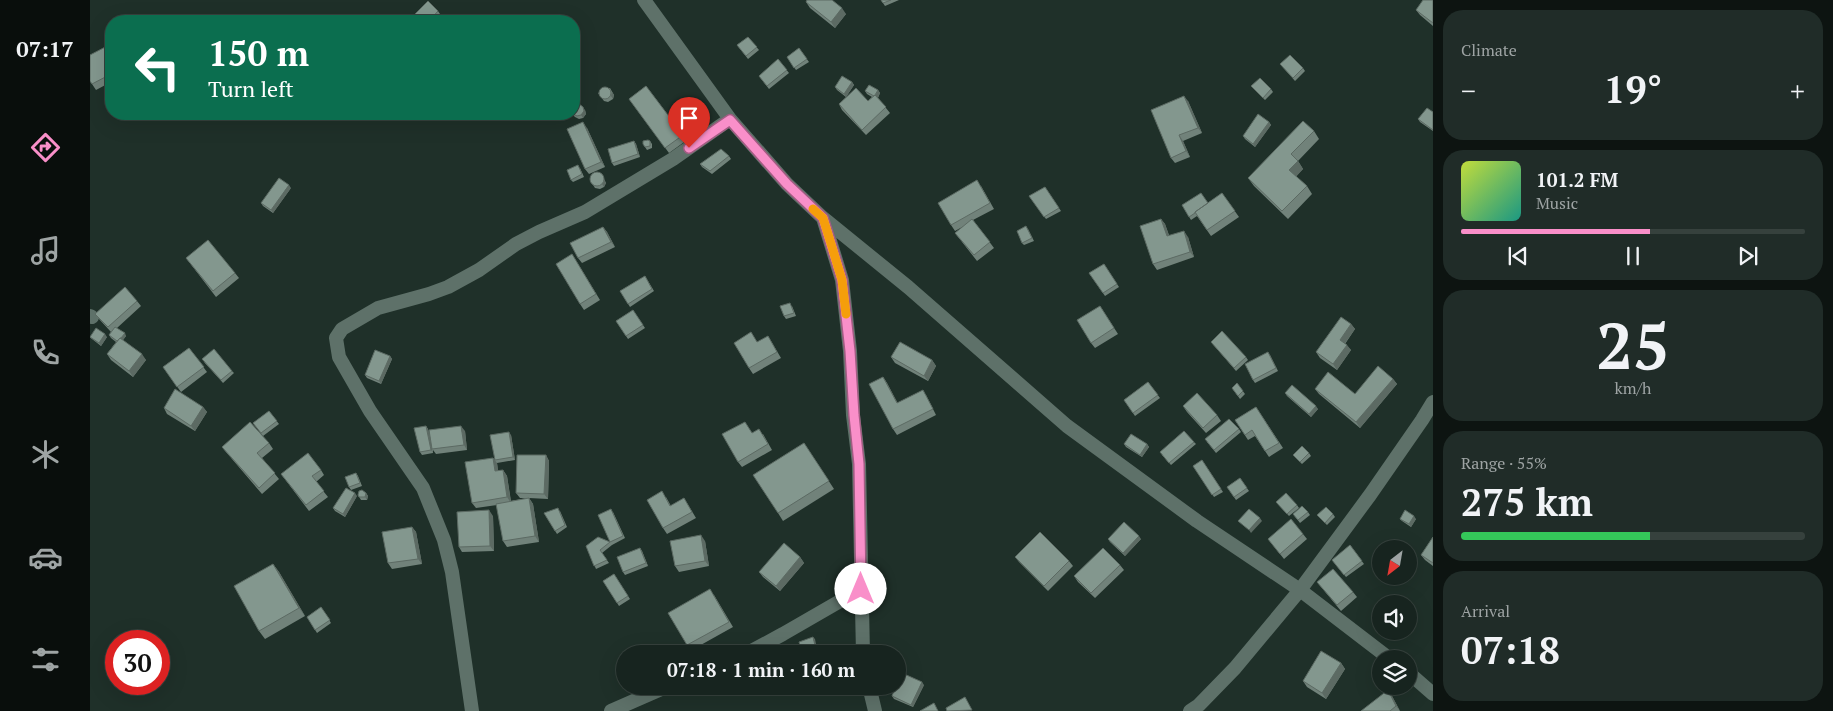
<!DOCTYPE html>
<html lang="en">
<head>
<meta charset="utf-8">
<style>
	:root { --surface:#17241f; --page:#202c28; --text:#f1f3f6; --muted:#9ea4a4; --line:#36413d; --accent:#f98fc9 }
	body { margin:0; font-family:"PT Serif",serif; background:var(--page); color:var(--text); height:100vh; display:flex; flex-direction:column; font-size:19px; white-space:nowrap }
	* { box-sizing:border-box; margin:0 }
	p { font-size:16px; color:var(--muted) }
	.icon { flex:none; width:28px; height:28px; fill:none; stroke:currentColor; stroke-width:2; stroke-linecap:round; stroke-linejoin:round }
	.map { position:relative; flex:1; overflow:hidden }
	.panel { display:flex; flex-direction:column; gap:10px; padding:10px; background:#0d1411; width:400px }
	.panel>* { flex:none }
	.guide { position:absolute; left:15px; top:15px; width:475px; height:105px; border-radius:20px; box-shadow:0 5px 20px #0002,0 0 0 1px var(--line); background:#0b6e4f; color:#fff; overflow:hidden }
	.needle { width:32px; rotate:211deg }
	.controls { position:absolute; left:1282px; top:540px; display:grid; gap:10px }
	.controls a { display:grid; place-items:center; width:45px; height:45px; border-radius:50%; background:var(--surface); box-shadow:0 5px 20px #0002,0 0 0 1px var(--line); font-size:25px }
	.speed { position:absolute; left:15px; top:630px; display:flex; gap:10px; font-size:25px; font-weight:700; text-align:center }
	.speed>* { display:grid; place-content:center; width:65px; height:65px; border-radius:50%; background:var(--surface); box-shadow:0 5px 20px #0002,0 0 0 1px var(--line); line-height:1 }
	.speed .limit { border:8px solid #d22; background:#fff; color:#111 }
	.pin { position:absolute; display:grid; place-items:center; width:42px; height:42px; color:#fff; margin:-51px -21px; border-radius:50% 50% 50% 0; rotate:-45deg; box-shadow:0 0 5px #0007 }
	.pin .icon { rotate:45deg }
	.me { position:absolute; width:55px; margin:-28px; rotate:0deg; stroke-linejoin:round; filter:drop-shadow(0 0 4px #0008) }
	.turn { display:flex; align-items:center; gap:18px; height:105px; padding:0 20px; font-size:22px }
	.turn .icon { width:65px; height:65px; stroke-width:2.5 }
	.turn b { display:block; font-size:35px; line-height:42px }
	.big { font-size:38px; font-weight:700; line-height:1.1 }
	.panel .tile { flex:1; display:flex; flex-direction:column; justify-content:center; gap:8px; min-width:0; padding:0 18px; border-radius:20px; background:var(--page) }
	.panel .dial { align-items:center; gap:0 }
	.dial b { font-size:65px; line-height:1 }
	.song { display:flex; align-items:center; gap:15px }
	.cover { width:60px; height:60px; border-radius:8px; background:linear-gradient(135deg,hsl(70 70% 55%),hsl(170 70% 35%)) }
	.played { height:5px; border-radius:2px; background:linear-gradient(90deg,var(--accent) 55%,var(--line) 55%) }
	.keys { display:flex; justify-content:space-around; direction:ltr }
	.heat { display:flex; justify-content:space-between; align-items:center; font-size:28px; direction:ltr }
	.charge { height:8px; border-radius:4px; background:linear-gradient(90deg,#34c759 55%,var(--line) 0) }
	.trip { position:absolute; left:526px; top:645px; width:290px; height:50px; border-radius:25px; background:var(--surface); box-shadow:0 5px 20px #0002,0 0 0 1px var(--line); font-weight:700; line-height:50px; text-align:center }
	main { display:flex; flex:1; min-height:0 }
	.tabs { display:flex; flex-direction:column; width:90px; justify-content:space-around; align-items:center; background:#090e0c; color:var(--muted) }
	.tabs .icon { width:35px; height:35px }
	.tabs .on { color:var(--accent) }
	.tabs b { font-size:22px; color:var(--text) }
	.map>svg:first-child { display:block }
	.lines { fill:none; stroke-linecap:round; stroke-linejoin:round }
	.minor { stroke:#5e7169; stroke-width:14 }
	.wall { fill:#71827a }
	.shaded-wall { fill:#5c6a63 }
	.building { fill:#83978e; stroke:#5c6a63 }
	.route-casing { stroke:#a25d83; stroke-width:12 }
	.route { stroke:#f98fc9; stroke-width:9 }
	.slow { stroke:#f59e0b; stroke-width:9 }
</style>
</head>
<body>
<main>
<nav class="tabs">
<b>07:17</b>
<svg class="icon on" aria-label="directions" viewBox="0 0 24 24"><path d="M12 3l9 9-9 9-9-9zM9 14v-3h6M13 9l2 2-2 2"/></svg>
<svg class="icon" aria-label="music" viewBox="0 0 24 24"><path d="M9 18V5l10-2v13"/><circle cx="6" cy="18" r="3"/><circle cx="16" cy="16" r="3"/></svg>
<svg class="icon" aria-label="phone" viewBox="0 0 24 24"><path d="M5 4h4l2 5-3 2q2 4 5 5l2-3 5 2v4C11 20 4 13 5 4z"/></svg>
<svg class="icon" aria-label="climate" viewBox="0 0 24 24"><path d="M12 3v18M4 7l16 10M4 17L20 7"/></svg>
<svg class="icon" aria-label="car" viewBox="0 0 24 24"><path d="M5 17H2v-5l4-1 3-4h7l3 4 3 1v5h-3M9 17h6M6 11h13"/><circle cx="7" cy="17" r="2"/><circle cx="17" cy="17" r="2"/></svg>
<svg class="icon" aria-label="filters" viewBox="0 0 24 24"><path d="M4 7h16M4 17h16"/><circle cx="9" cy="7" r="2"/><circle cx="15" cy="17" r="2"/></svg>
</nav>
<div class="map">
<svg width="1343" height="711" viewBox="0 0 1343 711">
	<rect width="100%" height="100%" fill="#1f3029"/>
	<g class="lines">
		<!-- minor -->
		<path class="minor" d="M554,0L640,119L697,184L733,218L818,287L977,426L1107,521L1210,590L1300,659
			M733,218L752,280L760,351L763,415L769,464L773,654
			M0,316L2,317
			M656,654L693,634L771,589
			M1319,673L1343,694
			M779,686L785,711
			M382,711L362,572L354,540L333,488L280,411L249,357L246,338L252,329L288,308L339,294L358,287L389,270L426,244L449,232L495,212L583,159L640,119
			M521,711L578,686
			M1100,711L1109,705L1145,668L1210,590L1280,495L1332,420L1343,402"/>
	</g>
	<!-- wall -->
	<path class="wall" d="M791,0H809L795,6Z
		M1343,0V26L1330,15L1326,10Z
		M716,2L756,14L745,28L720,8Z
		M348,11L350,14L343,21H320Z
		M658,37L669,50L658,59L647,45Z
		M21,44V82L6,90L2,84Z
		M709,48L719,62L706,70L697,57Z
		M688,59L699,73L679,89L669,76Z
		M1190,64L1213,68L1215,71L1205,81Z
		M762,82L764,85L756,97L747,90L745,87Z
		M556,86L597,140L579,153L539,99Z
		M1161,86L1181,89L1183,92L1175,100Z
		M520,88L524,95L523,99L518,102L514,101L508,93Z
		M788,90L790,93L788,98L800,113L776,135L752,110L749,104L778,101L782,97L777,94L775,91Z
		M1098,101L1112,133L1093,141L1100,157L1085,163L1081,158Z
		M495,110L496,114L493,118L489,119L485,117L483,115Z
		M1343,112V131L1330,122L1328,119Z
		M1179,122L1181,125L1165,147L1155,139L1153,136Z
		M497,128L515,167L499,174L495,169Z
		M1224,131L1229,139L1208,161L1213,169L1206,176L1217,186L1222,194L1198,219L1164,186L1158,178Z
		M544,141L546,144L550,157L524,166L522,163Z
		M560,141L562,144V148L557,150L555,147Z
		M639,156L641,159L622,174L612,167L610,164Z
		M490,168L494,177L483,182L481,180Z
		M511,173L516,183L514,187L510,189L505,188L500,180Z
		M891,186L904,209L883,220L904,248L887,261L865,233L874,226L865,231L861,225Z
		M955,187L971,211L956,219L939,196Z
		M201,188L183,213L173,206L171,203Z
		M1132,193L1149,217L1121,236L1107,216L1101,220L1092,205L1118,203Z
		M1071,219L1075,224L1079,235L1098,237L1104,257L1067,270L1063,264Z
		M513,227L517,232L525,247L492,263L488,258Z
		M938,229L944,241L934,245L932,243Z
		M482,254L510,300L494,310L490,304Z
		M96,258L145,273L149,278L126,297Z
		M1014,264L1029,287L1015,296L999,273Z
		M555,276L564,291L540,307L530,291Z
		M47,301L51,306L27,328L36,336L33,340L56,360L43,377L21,360L17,354L26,342L21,338L19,335L21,332L9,319L5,314Z
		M702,306L706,316L696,319L694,316Z
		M1010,306L1028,334L1005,348L1001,343Z
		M543,310L555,328L538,339L526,321Z
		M1261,324L1265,329L1255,344L1261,350L1247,370L1230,358L1226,352Z
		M678,336L691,358L663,374L659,368Z
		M0,337H17L11,346L2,339Z
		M1121,342L1156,357L1158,360L1146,371Z
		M99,348L117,372L91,392L73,367Z
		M1180,355L1188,371L1165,383L1163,380Z
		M300,356L302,359L291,384L277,378L275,375Z
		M801,357L842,360L846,366L838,381L805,363Z
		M114,362L142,371L144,373L133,383Z
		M793,377L797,383L807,403L836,395L846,415L807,435L803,429Z
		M1303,379L1307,384L1270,428L1229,394L1225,389L1265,394Z
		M1058,382L1070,398L1045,416L1034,400Z
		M1147,383L1155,394L1150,399L1142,388Z
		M1195,393L1228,409L1221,417L1197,396Z
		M1093,406L1127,415L1131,421L1116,433L1097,412Z
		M113,407L117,412L105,431L77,414L74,408Z
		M1166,407L1193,448L1179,457L1165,436L1158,440L1145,420Z
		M179,411L189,424L173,436L163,423Z
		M336,426L338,429L341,440L375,431L377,450L346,454L343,450V453L332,455L330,452Z
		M1149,429L1151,432L1126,453L1117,442Z
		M673,434L682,450L652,467L648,462Z
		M421,435L425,460L407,463L408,471L413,470L417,476L421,501L437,498H430L426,493L456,455L459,461L458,499L439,498L443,504L449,542L417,547L413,541L407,505L386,508L382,503L403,458L405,460Z
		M1104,442L1106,444L1081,465L1072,455Z
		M179,443L183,449L172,458L189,479L172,494L136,452L132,447Z
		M714,443L744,489L693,521L688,513Z
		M1034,444H1057L1059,447L1052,457L1036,447Z
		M1219,453L1221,456L1212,464L1203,455Z
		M1112,460L1133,492L1124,497L1103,466Z
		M231,470L234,475L226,482L238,497L219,511L191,474Z
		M266,473L268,476L272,486L261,490L259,487Z
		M1150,478L1159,491L1146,500L1137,487Z
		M276,493L278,496L277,500H271L268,495Z
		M267,496L255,517L245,511L243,508Z
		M576,497L581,506L594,498L606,518L577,534L573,528Z
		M1186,502L1207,505L1209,508L1199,516Z
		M470,511L477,527L467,534L454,513Z
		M523,512L535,538L522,545L512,553L519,563L506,569L496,546L520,542Z
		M1218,512L1220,515L1210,523L1203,514Z
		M1243,514L1245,517L1237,525L1227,515Z
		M403,516L404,551L372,552L369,547Z
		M1310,519H1326L1321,527L1312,521Z
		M322,527L326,532L332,564L302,569L298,563Z
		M1213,534L1217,539L1194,559L1178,539Z
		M1343,537V566L1335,560L1331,555Z
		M1018,539H1051L1035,556L1020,542Z
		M615,541L619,566L589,572L585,566Z
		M1260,545L1274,564L1256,577L1242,560Z
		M550,548L552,551L558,566L535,575L533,572Z
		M710,557L714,563L690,591L673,577L669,572Z
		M925,557L979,561L983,566L958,591L929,562Z
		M183,564L189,572L215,616L175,639L169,631Z
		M1030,565L1034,570L1005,598L988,582L984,576Z
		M524,574L540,599L529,606L513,581Z
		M1227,582L1263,592L1267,597L1251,611Z
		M624,595L643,627L600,651L597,645Z
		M231,607L241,623L227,633L217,617Z
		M1251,663L1255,669L1236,699L1217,687L1213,681Z
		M834,685L823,707L804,699L802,696Z
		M1302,696L1310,711H1271Z"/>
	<!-- shaded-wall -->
	<path class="shaded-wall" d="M752,8L756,14L745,28L741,22Z
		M762,82L764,85L756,97L754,94Z
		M788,90L790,93L787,99L785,96Z
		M522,92L524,95L523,99L521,96Z
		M1094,96L1098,101L1112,133L1108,128Z
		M493,107L495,110L496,114L493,118L491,115Z
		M493,122L497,128L515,167L511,162Z
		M1179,122L1181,125L1165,147L1163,144Z
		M1089,135L1093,141L1100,157L1096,151Z
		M544,141L546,144L550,157L548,154Z
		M1208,161L1213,169L1205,178L1199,170Z
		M511,173L516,183L514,187L512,184Z
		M199,185L201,188L183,213L181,210Z
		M1071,219L1075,224L1081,242L1077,236Z
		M513,227L517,232L525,247L521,242Z
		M1094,231L1098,237L1104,257L1100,252Z
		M1261,324L1265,329L1253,346L1250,340Z
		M35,333L36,336L30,344L28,342Z
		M15,334L17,337L11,346L9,343Z
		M1257,345L1261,350L1247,370L1243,364Z
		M52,354L56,360L43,377L39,371Z
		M300,356L302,359L291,384L289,381Z
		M842,360L846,366L838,381L834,376Z
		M793,377L797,383L811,409L807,403Z
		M1303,379L1307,384L1270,428L1266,422Z
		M1226,406L1228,409L1221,417L1219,414Z
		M113,407L117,412L105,431L101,426Z
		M336,426L338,429L343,449H342L343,453L341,450Z
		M371,426L375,431L377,450L374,445Z
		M419,432L421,435L425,460L423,457Z
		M1057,444L1059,447L1052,457L1050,455Z
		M456,455L459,461L458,499L454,494Z
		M403,458L407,463L409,477L405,471Z
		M413,470L417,476L421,503L417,497Z
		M265,493L267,496L255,517L253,514Z
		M276,493L278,496L277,500L275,497Z
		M439,498L443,504L449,542L445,536Z
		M399,510L403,516L404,551L400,546Z
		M1324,516L1326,519L1321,527L1319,524Z
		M1170,518L1172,521L1161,533L1159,530Z
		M322,527L326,532L332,564L328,559Z
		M611,535L615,541L619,566L615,561Z
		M1049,536L1051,539L1035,556L1033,553Z
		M550,548L552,551L558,566L556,563Z
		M710,557L714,563L690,591L686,586Z
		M183,564L189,572L215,616L209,608Z
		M723,637L725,639L728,654H727Z
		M1251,663L1255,669L1236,699L1232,693Z
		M832,682L834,685L823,707L821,705Z
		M1298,690L1302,696L1310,711L1306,706Z"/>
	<!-- building -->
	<path class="building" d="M717,0H742L752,8L741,22L716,2Z
		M791,0H801L793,3Z
		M1333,0H1343V23L1326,10Z
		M338,1L348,11L339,21H321L319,20Z
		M658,37L667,47L656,56L647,45Z
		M21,44V74L2,84L0,81V55Z
		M709,48L717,59L704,68L697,57Z
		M1200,55L1213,68L1203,78L1190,64Z
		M688,59L697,70L677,86L669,76Z
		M752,76L762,82L754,94L745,87Z
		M1170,78L1181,89L1173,98L1161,86Z
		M779,85L788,90L785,95L784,96L775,91Z
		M556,86L593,135L575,148L539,99Z
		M509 93a6 6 0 1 1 12 0a6 6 0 1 1-12 0Z
		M766,88L778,101L785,95L796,107L772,130L749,104Z
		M1094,96L1108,128L1089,135L1096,151L1081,158L1061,110Z
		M488,103L493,107L494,111L491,115L487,116L483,114H484V104Z
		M1337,108L1343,112V130L1328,119Z
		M1168,114L1179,122L1163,144L1153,136Z
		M1213,121L1224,131L1201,154L1208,161L1199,170L1217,186L1192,211L1158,178Z
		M493,122L511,162L495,169L477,129Z
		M558,140L560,141V146L555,147L553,144V141Z
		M544,141L548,154L522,163L518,149Z
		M631,149L639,156L620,171L610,164Z
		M488,165L492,174L481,180L477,170Z
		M500 179a7 7 0 1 1 14 0a7 7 0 1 1-14 0Z
		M189,178L199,185L181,210L171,203Z
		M887,180L900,203L861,225L848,203Z
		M955,187L969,208L954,217L939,196Z
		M1111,193L1118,203L1105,212V213L1099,217L1092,205Z
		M1132,193L1145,211L1117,230L1105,212Z
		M882,219L900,242L884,255L865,233Z
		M1071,219L1077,236L1094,231L1100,252L1063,264L1050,226Z
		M936,226L942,238L932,243L927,231Z
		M513,227L521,242L488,258L480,243Z
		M118,240L145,273L123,291L96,258Z
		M482,254L506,294L490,304L466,264Z
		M1014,264L1027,284L1013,293L999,273Z
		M555,276L562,289L538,304L530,291Z
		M35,287L47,301L18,327L5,314Z
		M700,303L704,313L694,316L690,306Z
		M1010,306L1024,328L1001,343L987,320Z
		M543,310L553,325L536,336L526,321Z
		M1251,317L1261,324L1250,340L1257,345L1243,364L1226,352Z
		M25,327L35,333L31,338H30L27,341L19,335Z
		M6,328L15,334L9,343L0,337Z
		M1132,331L1156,357L1144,368L1121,342Z
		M661,332L667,342L678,336L687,352L659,368L644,343Z
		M30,338L52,354L39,371L17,354Z
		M810,342L842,360L834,376L801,357Z
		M99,348L114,367L87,387L73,367Z
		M124,349L142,371L131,380L112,359Z
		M285,350L300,356L289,381L275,375Z
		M1178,352L1186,368L1163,380L1155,364Z
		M1288,366L1303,379L1266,422L1225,389L1238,372L1265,394Z
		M793,377L807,403L833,390L843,409L803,429L779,384Z
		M1058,382L1068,395L1043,413L1034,400Z
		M1147,383L1153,391L1148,396L1142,388Z
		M1202,385L1226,406L1219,414L1195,393Z
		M85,389L113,407L101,426L74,408Z
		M1107,393L1127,415L1113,428L1093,406Z
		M1166,407L1189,443L1175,451L1162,430L1155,435L1145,420Z
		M179,411L187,421L171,433L163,423Z
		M1139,419L1149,429L1124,450L1115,439Z
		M160,422L179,443L167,453L185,473L169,488L132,447Z
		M655,422L662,433L669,429L678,444L648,462L632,434Z
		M336,426L341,450L330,452L324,428Z
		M371,426L374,445L342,449L339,430Z
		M1094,431L1104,442L1079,463L1070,452Z
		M419,432L423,457L405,460L400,435Z
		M1041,434L1057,444L1050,455L1034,444Z
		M714,443L739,481L688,513L663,475Z
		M1212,446L1219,453L1210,462L1203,455Z
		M218,453L231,470L222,476L234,491L216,505L191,474Z
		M427,455H456L454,494L426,493Z
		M403,458L405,471L413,470L417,497L382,503L375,462Z
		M1112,460L1131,489L1122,495L1103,466Z
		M266,473L270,483L259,487L255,477Z
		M1150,478L1157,488L1144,497L1137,487Z
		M256,488L265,493L253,514L243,508Z
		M272,490L276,493L275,497H269L268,495L269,491Z
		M572,491L580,506L594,498L602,512L573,528L557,500Z
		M1196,493L1207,505L1197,514L1186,502Z
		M439,498L445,536L413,541L406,504Z
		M1212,506L1218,512L1208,520L1203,514Z
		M1236,507L1243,514L1235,523L1227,515Z
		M468,508L475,525L465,531L454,513Z
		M521,509L533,536L520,542L508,515Z
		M1159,509L1170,518L1159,530L1148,521Z
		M399,510L400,546L369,547L367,512Z
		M1315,510L1324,516L1319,524L1310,519Z
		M1201,519L1213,534L1190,554L1178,539Z
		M1034,522L1049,536L1033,553L1018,539Z
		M322,527L328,559L298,563L292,532Z
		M950,532L979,561L954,586L925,557Z
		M611,535L615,561L585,566L580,541Z
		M508,537L520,542L510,550L517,560L504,566L496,546Z
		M1343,537V563L1331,555Z
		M694,543L710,557L686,586L669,572Z
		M1260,545L1272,561L1254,575L1242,560Z
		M550,548L556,563L533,572L527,557Z
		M1013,548L1030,565L1001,593L984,576Z
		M183,564L209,608L169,631L144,586Z
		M1243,569L1263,592L1247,605L1227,582Z
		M524,574L538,596L527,603L513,581Z
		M620,589L639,622L597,645L578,613Z
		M231,607L240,620L225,630L217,617Z
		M723,637L727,654H713L709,642Z
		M1231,651L1251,663L1232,693L1213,681Z
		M812,673L832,682L821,705L802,696L806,686H808V683Z
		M1298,690L1306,706L1300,711H1271Z
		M875,697L882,710L857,711L856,708Z
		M844,703L848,711H830Z"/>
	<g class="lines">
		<!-- route casing -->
		<g class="route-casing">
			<path id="route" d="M599,148L640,120L697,184L733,218L752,280L760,351L764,415L769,464L771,589"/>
		</g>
		<!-- route -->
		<use href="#route" class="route"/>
		<!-- slow -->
		<path class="slow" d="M723,209L733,218L742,247L752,280L756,314"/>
	</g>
</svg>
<div class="controls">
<a><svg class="needle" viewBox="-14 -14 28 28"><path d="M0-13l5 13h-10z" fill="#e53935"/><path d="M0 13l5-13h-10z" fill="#9ea4a4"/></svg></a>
<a><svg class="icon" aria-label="sound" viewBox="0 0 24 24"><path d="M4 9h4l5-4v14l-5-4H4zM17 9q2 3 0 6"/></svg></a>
<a><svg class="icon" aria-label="layers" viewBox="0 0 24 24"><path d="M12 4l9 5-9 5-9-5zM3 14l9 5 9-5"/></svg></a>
</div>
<div class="speed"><div class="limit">30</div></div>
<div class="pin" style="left:599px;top:148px;background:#d93025"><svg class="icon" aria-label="arrive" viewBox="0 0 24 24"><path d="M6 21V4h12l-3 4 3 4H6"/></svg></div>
<svg class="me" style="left:771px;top:589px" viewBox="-20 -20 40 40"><circle r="19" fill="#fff"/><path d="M0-13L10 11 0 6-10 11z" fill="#f98fc9"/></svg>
<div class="trip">07:18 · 1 min · 160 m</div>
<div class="guide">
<div class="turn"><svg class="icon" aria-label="left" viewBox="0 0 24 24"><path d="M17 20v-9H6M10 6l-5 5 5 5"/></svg><div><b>150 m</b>Turn left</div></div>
</div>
</div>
<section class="panel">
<div class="tile"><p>Climate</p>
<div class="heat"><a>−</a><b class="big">19°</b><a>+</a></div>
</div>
<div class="tile">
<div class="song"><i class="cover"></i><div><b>101.2 FM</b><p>Music</p></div></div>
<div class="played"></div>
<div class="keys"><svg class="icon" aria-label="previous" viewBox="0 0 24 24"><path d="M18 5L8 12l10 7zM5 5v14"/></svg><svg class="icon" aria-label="pause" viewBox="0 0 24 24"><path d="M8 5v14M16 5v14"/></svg><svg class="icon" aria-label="next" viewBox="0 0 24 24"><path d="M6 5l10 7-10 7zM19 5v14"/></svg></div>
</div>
<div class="tile dial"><b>25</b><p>km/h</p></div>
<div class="tile"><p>Range · 55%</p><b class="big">275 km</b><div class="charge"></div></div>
<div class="tile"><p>Arrival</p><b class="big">07:18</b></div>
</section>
</main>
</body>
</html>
